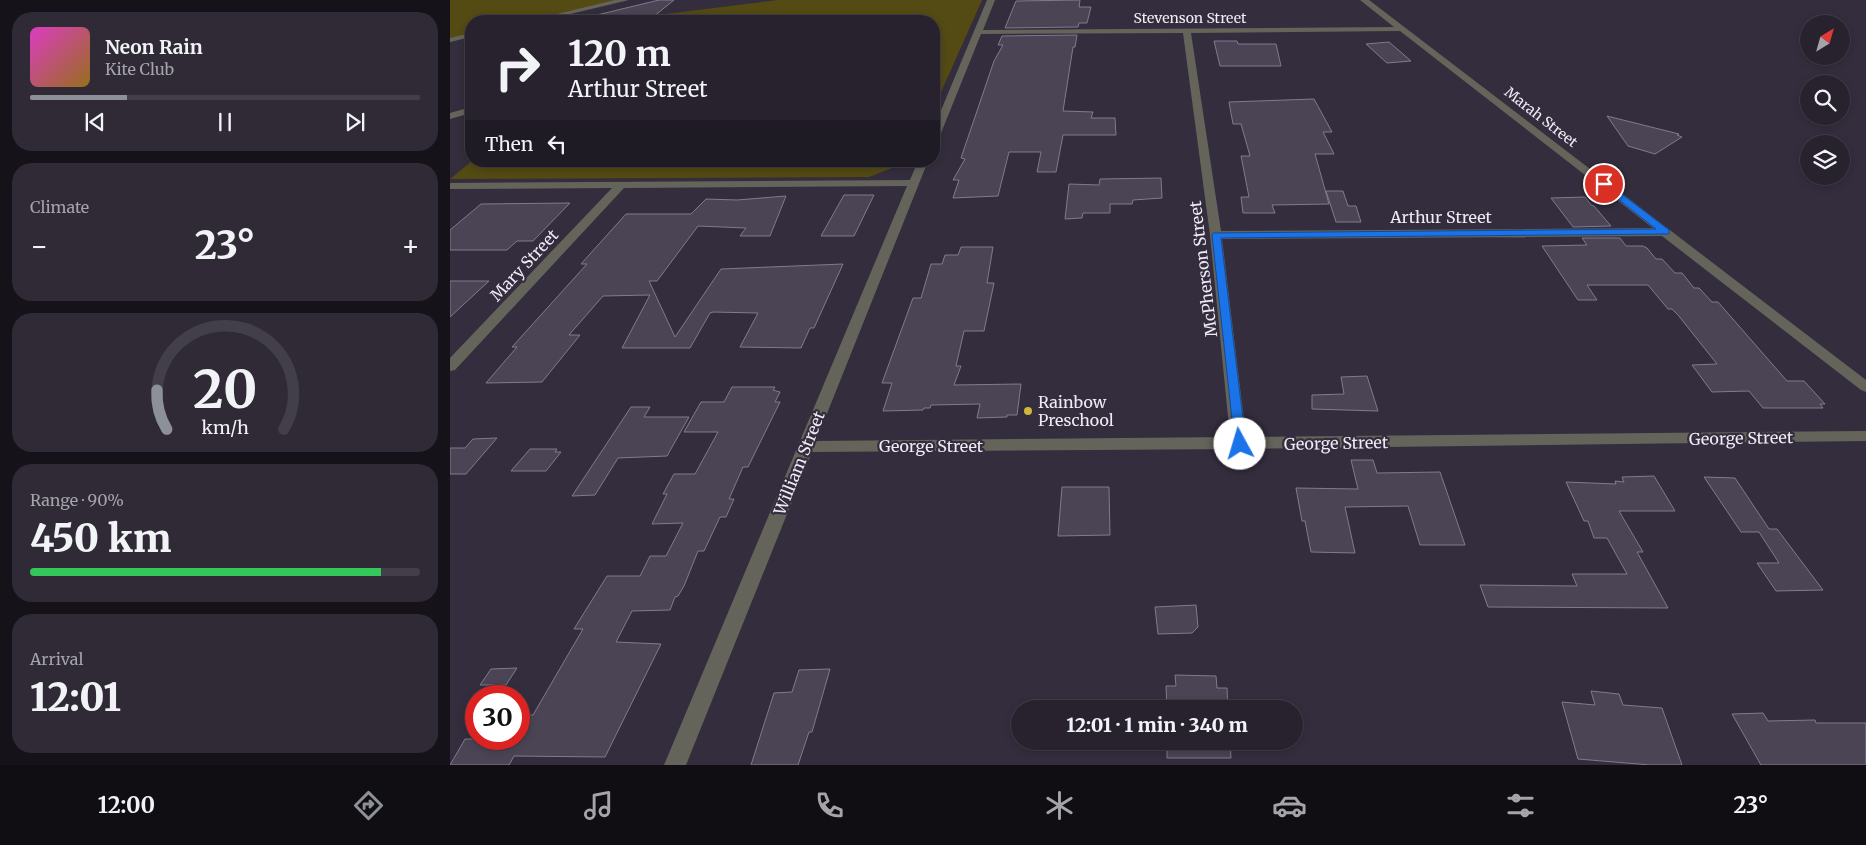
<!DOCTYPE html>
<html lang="en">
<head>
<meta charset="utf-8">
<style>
	:root { --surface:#27222e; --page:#2f2a36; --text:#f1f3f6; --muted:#a4a4aa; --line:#433f4a; --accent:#8c9099 }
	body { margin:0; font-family:Merriweather,serif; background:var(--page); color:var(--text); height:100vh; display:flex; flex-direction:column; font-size:19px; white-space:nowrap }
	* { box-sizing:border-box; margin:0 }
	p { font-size:16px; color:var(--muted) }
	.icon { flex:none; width:28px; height:28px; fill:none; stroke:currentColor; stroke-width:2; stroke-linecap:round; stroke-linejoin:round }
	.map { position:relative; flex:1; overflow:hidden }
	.drawer { display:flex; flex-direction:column; gap:12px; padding:12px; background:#151319; width:450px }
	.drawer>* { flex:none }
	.top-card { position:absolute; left:15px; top:15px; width:475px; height:152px; border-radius:20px; box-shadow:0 2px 8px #0003,0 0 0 1px var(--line); background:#27222e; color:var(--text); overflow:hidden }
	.needle { width:32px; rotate:37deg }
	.controls { position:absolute; left:1350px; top:15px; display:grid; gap:10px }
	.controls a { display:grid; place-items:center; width:50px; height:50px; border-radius:50%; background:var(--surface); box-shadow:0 2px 8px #0003,0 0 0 1px var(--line); font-size:25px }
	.speed { position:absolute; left:15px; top:685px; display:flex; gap:10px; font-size:25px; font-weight:700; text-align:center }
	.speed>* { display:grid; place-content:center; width:65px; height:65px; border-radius:50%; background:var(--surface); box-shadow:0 2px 8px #0003,0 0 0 1px var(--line); line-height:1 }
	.speed .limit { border:8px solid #d22; background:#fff; color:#111 }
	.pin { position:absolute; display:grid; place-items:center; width:42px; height:42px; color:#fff; margin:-21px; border:2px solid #fff; border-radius:50%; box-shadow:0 1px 5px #0007 }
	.me { position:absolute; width:55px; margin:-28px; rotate:354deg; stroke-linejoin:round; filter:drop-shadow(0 0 4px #0008) }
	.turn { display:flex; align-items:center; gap:18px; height:105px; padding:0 20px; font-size:22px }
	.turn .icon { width:65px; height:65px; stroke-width:2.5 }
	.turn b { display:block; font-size:35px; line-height:42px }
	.then { display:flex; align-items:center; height:48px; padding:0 20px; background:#0003; gap:10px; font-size:19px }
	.big { font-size:38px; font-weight:800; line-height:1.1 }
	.drawer .widget { flex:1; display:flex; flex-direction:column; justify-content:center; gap:8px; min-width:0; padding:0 18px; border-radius:20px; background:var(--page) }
	.drawer .dial { align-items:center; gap:0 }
	.dial svg { height:130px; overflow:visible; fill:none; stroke:var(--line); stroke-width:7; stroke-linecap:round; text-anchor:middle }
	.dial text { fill:var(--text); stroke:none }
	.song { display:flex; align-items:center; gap:15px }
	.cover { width:60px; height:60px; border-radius:8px; background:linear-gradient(135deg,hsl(310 70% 55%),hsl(40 70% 35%)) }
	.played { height:5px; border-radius:2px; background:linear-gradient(90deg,var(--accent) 25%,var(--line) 25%) }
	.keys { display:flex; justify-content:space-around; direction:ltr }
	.heat { display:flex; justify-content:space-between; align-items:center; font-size:28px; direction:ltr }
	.charge { height:8px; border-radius:4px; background:linear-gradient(90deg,#34c759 90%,var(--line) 0) }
	.trip { position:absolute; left:561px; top:700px; width:292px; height:50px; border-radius:25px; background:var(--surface); box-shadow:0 2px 8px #0003,0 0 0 1px var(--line); font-weight:800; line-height:50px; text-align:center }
	.tabs { display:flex; height:80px; justify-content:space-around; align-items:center; background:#100e12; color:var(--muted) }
	.tabs .icon { width:35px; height:35px }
	.tabs .on { color:var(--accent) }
	.tabs b { font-size:22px; color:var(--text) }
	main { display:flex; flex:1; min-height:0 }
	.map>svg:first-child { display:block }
	.green { fill:#534a14 }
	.building { fill:#4b4455; stroke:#827a8e }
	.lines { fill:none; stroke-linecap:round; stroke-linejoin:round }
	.minor { fill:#65645b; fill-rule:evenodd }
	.route { fill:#1a73e8; stroke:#114b97 }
	.poi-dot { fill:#cfb837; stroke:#342d3d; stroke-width:2 }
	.labels { text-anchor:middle; stroke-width:4.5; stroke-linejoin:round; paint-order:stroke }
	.far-street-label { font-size:14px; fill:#efeaf5; stroke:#342d3d }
	.street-label { font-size:16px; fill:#efeaf5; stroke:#342d3d }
	.poi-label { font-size:16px; fill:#efeaf5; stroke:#342d3d; text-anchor:start }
</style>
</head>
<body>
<main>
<section class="drawer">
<div class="widget">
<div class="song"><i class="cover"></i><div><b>Neon Rain</b><p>Kite Club</p></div></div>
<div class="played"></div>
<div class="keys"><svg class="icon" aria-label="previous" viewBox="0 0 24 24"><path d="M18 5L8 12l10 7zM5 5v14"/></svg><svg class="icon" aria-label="pause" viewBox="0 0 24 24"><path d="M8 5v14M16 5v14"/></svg><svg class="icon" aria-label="next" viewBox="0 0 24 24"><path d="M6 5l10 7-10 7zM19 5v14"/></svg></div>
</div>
<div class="widget"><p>Climate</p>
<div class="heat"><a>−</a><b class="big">23°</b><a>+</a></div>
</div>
<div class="widget dial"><svg viewBox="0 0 100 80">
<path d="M14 69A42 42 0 1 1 86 69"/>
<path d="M14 69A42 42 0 0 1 8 45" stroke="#8c9099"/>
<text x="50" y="56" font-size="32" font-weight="700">20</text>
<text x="50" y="72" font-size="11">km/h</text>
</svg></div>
<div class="widget"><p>Range · 90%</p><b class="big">450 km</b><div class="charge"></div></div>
<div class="widget"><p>Arrival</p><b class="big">12:01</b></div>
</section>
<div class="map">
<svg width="1416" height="765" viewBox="0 0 1416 765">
	<rect width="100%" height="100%" fill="#342d3d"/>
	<!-- green -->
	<path class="green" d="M0,0H175L82,21H21V35L0,40Z
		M327,0H532L484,108V21H199L207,15Z
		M22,161H460L419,177L0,179Z"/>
	<!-- building -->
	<path class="building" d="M209,0H224L198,21H148L147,15Z
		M630,0L629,7H641L637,23H629L628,27L555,28L566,1Z
		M627,35L625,47H623L613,111L643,112L641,118H665L666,135H613L606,172H587L591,152H559L548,196L503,198L509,180H503L515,159L511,158L544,61L553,45H548L552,36Z
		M764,41H787L788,44H826L831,66H770Z
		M939,42L961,61L937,63L916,44Z
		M864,99L882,132H873L884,154H865L879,204L822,205L825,213H793L791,197H799L791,156H800L791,124H783L779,102Z
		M1157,116L1229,134L1227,135L1232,137L1205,154L1178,146Z
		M711,178L712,198L683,200L682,204H660V213H633L632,218L615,219L619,184L649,185L650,179Z
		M876,191H893L898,206H906L911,222H886Z
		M394,195H424L404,236H371Z
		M336,196L320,236H290L296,228L248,226L207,281H199L225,337L271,269L393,264L364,328H360L351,348L290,347L308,313L263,312L260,313L240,348H172L200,295L153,296L119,335H130L92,382L36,383L67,347H62L137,264H131L176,214H241L256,199L287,200Z
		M1135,197L1141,205L1144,206L1161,226L1123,227L1101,198Z
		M120,203L83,241H67L57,250H0V230L31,204Z
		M1132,238H1170L1176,246H1193L1197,248L1206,259H1212L1225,273H1232L1244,288H1249L1262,302H1268L1337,381H1354L1375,404H1370L1373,408H1313L1299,391L1262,392L1242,365L1267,364L1228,315L1222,309H1218L1198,285H1137L1147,300H1128L1092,246L1137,245Z
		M511,247H543L537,283H544L534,331H514L506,366H511L504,385L571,384L567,415H557V417L527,418L530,404L481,405L480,408H474L473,410L433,411L442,383H432L463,298H471L481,264H492L495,255H508Z
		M0,281H39L0,317Z
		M917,376L928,411L862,409V395L894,394L891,377Z
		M282,387H325L323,390L330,392L325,402H330L298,467H293L279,499H284L276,517H270L254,551H248L234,586L228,596L225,597L220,610L182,611L166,642L211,644L155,757L64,756L59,765H0L15,739H69V732L79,715H83L133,629H124L157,576H190L200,556H216L233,523L202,524L217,494H213L224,474H245L268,432H234L251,402H274Z
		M181,407H200L194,417H239L217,456L168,458L145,495L122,496Z
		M47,438L16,474H0V448H15L23,439Z
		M80,449H107L105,452H111L96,471H61Z
		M901,460H923L927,473L990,472L1015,545H970L958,506L895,507L905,553L861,552L855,521H852L846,488L908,489Z
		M1204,476L1225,511H1169L1193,552H1187L1218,608L1038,607L1030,585L1127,586L1122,574H1177L1157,538H1144L1138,521H1134L1116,482L1166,484L1165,481L1174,482L1172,477Z
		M1254,477L1285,478L1319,529H1327L1373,590L1326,591L1307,563H1329L1309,532H1291Z
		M612,487H659L660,535L608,536Z
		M746,605L748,627L742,633L708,634L705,607Z
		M67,668L56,685H30L41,669Z
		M380,669L362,732H359L348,765H301L324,693L342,692L349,670Z
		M725,675L766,676L767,688H777L778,709H717L716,686H726Z
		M1141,691L1169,694L1173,705L1212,708L1232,765H1200L1128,759L1112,702L1145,705Z
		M1313,713L1318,721L1365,720L1366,723H1416V765H1311L1282,714Z
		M717,741H780L781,758H717Z"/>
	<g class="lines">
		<!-- minor -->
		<path class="minor" d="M165,0H179L91,21H78Z
			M537,0H545L533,30L944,27L910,0H919L1416,380V392L1411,390L1212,236L772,239L796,437L1416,431V441L789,449L362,452L236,765H214L457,186L174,188L5,370L0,371V358L162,188L0,189V183L460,180L468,161H478L366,441L780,437L760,235L733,33L531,34L489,138L484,141V127ZM950,31L1203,228L771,231L741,33Z
			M21,33V37L0,42V38Z
			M21,107V113L0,119V113Z"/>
	</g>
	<!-- route -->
	<path class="route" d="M1151,182H1156L1219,230V234L771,238L796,444L794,447H785L762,235L763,233L1206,229L1151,186Z"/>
	<!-- markers -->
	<circle class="poi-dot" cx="578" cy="411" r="5"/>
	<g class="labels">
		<!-- far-street labels -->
		<g class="far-street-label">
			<text x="740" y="23">Stevenson Street</text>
			<text transform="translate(1091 117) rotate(38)" y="5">Marah Street</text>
		</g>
		<!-- street labels -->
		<g class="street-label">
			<text x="991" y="223">Arthur Street</text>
			<text transform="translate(74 265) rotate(-47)" y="6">Mary Street</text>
			<text transform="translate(753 269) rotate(-97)" y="6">McPherson Street</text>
			<text transform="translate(1291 438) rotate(-1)" y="6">George Street</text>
			<text transform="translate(886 443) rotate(-1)" y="6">George Street</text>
			<text x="481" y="452">George Street</text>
			<text transform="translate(349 463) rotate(-68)" y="6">William Street</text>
		</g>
		<!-- poi labels -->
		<g class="poi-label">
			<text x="588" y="408">Rainbow<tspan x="588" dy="18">Preschool</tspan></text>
		</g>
	</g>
</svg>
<div class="controls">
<a><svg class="needle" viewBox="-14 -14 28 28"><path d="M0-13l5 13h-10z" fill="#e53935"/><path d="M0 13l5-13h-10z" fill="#a4a4aa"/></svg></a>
<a><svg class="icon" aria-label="search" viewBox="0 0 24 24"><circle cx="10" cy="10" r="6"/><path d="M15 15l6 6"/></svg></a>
<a><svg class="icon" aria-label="layers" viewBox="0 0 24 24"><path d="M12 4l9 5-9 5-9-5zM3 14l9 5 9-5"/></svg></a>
</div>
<div class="speed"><div class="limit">30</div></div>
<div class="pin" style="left:1154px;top:184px;background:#d93025"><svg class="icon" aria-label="arrive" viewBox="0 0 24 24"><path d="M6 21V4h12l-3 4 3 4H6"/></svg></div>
<svg class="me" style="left:790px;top:444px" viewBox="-20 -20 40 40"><circle r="19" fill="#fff"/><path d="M0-13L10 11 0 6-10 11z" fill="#1a73e8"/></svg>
<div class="trip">12:01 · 1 min · 340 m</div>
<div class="top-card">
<div class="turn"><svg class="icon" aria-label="right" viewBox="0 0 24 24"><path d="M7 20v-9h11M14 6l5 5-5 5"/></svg><div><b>120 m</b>Arthur Street</div></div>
<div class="then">Then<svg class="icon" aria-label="left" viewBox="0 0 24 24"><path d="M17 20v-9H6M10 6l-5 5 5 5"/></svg></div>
</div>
</div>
</main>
<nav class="tabs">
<b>12:00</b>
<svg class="icon on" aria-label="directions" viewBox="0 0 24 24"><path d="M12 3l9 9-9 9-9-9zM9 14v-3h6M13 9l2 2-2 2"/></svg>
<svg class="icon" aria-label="music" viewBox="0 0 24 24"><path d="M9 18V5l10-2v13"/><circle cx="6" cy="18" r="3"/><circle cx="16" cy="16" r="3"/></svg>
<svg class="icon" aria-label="phone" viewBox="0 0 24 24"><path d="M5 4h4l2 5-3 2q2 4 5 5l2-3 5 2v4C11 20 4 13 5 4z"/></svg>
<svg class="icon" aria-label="climate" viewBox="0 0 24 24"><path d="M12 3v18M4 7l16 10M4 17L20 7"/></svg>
<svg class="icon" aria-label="car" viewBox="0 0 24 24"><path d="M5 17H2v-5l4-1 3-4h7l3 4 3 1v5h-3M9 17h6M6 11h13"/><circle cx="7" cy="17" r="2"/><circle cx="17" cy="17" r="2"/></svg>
<svg class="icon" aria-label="filters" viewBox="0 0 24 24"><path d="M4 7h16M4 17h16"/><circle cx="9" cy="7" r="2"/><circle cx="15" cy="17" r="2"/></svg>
<b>23°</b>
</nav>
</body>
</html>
